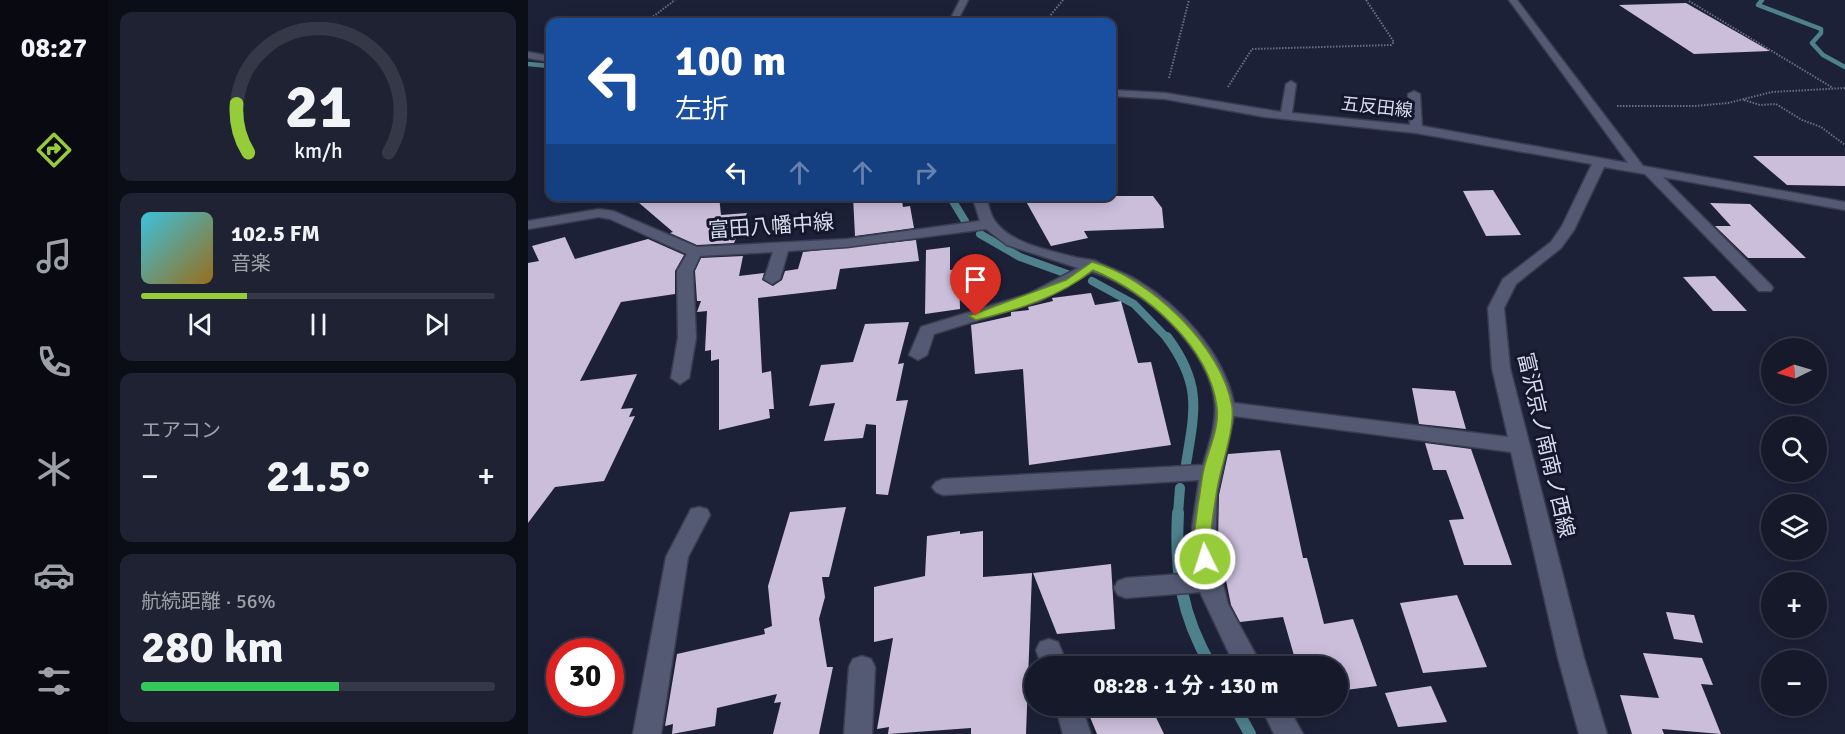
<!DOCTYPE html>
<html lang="ja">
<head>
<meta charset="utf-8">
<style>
	:root { --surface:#16192a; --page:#1f2232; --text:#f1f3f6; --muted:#9ea0a8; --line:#353847; --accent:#96cc3a }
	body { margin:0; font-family:Signika,"Noto Sans JP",sans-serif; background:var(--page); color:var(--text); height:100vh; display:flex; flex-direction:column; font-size:22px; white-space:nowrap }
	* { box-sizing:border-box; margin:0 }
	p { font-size:20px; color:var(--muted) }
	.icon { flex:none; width:33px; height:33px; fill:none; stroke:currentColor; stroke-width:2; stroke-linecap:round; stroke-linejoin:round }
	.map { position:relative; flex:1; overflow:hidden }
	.side { display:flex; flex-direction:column; gap:12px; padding:12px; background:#0c0e17; width:420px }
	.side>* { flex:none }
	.banner { position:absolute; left:18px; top:18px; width:570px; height:183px; border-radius:12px; box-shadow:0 3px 15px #0003,0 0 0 2px var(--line); background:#1a4fa0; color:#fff; overflow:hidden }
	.needle { width:39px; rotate:265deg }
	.tools { position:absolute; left:1233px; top:338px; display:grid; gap:12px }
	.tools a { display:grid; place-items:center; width:66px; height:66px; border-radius:50%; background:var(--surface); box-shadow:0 3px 15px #0003,0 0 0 2px var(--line); font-size:30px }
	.speed { position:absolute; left:18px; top:638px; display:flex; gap:12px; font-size:30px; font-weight:700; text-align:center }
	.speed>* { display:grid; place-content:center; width:78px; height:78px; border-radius:50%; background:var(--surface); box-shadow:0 3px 15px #0003,0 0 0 2px var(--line); line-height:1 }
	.speed .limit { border:9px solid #d22; background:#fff; color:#111 }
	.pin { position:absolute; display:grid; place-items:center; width:51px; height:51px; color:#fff; margin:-62px -26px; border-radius:50% 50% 50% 0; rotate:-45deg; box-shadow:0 0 6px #0007 }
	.pin .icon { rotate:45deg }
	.me { position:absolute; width:66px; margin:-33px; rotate:356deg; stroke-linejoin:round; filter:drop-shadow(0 0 4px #0008) }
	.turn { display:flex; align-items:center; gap:21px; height:126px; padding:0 30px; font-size:27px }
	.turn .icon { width:78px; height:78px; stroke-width:2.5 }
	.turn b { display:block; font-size:42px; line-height:51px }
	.lanes { display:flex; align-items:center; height:57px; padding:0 30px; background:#0003; justify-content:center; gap:30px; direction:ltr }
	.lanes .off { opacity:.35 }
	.big { font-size:45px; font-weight:700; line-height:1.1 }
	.side .tile { flex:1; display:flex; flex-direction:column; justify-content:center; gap:9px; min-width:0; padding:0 21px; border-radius:12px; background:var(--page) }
	.side .dial { align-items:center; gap:0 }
	.dial svg { height:156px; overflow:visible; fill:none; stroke:var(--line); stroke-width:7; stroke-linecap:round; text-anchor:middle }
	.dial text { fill:var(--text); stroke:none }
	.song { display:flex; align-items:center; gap:18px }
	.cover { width:72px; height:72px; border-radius:9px; background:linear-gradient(135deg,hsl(190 70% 55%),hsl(40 70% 35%)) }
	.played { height:6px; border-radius:3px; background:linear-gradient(90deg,var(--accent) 30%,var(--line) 30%) }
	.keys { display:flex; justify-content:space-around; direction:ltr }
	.heat { display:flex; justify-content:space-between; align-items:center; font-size:33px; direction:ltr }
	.charge { height:9px; border-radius:4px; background:linear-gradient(90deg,#34c759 56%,var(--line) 0) }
	.trip { position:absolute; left:496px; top:656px; width:324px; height:60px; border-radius:30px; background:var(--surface); box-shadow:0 3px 15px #0003,0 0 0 2px var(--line); font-weight:700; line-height:60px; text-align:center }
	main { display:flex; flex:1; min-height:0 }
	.dock { display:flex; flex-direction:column; width:108px; justify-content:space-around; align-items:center; background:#090a11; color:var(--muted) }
	.dock .icon { width:42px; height:42px }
	.dock .active { color:var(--accent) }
	.dock b { font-size:27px; color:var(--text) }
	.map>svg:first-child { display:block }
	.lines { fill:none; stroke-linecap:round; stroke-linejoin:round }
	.stream-far4 { stroke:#4e818c; stroke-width:4.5 }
	.stream-far3 { stroke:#4e818c; stroke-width:6 }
	.stream-far2 { stroke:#4e818c; stroke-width:8 }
	.stream-far1 { stroke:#4e818c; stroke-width:10 }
	.stream { stroke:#4e818c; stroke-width:12 }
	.building { fill:#cbbedb }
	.minor-casing { stroke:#3a3c4f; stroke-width:3 }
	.path { stroke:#6a6e83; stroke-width:2; stroke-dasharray:1.5 1.5; stroke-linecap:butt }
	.minor { fill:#545a74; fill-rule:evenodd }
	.route { fill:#96cc3a; stroke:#628526; stroke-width:1.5 }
	.labels { text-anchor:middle; stroke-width:6; stroke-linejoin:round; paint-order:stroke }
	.far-street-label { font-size:18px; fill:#d7dbeb; stroke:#14182d }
	.street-label { font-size:21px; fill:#d7dbeb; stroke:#14182d }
</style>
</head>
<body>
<main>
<nav class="dock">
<b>08:27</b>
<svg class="icon active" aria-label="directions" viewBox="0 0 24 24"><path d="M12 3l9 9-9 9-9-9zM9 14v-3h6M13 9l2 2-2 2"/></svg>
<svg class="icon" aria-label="music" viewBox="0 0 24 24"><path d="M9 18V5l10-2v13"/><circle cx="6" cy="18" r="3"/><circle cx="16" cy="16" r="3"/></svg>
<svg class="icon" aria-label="phone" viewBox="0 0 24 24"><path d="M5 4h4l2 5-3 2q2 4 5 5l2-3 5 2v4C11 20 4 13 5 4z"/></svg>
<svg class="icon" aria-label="climate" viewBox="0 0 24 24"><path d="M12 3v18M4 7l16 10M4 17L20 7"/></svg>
<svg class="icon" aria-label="car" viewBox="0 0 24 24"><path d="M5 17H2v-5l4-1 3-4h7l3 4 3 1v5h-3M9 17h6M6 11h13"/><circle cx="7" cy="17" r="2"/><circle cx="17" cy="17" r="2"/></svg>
<svg class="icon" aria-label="filters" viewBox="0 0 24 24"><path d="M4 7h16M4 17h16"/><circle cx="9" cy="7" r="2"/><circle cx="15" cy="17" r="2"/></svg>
</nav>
<section class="side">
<div class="tile dial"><svg viewBox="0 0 100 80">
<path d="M14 69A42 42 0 1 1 86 69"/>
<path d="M14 69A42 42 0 0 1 8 44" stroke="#96cc3a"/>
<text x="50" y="56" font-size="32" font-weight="700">21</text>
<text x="50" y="72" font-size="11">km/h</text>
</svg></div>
<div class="tile">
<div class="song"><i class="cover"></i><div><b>102.5 FM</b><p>音楽</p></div></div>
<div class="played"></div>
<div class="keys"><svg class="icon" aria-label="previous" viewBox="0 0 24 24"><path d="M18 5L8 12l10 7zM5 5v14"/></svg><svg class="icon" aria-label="pause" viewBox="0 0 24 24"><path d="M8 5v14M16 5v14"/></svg><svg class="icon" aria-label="next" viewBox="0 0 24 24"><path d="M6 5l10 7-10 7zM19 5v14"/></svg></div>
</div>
<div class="tile"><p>エアコン</p>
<div class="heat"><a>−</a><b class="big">21.5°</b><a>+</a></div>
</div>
<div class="tile"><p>航続距離 · 56%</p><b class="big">280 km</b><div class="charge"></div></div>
</section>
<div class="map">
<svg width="1317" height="734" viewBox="0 0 1317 734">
	<rect width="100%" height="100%" fill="#1d2138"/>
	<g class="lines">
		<!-- stream-far4 -->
		<path class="stream-far4" d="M1234,0L1230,5L1293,29V33L1284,43L1295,55L1317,67
			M0,64L22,66"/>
		<!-- stream-far3 -->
		<path class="stream-far3" d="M422,196L424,199"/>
		<!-- stream-far2 -->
		<path class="stream-far2" d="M423,198L437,221
			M452,234L492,257L542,275
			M564,281L606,304L640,339"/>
		<!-- stream-far1 -->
		<path class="stream-far1" d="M639,337C674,384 667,410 658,464
			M650,514L652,488"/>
		<!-- stream -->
		<path class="stream" d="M650,513C647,572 653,614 683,666
			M706,705L722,734"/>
	</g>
	<!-- building -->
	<path class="building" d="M1158,3L1242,51L1166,54L1091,5Z
		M1225,156H1317V186L1259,185Z
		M965,190L993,235L958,236L935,191Z
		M103,196H191L193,215L219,213L206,243L169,245L142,233L145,232Z
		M325,196H365V202L374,201L375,207L382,206L386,228L327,236Z
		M495,196H625L634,208L636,228L556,231L560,238L523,246Z
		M1182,203L1222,204L1278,258H1220L1187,226H1203Z
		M37,237L47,259L120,239L156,255L147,271V294L93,302L52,381L109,374L93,409L105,408L101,417L107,416L76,481L27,487L0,523V263L11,261L4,246Z
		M388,240L391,261L312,269L308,289L230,298L234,373L243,371L246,409H241L242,418L191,430V359L183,361V350L177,351L179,311L169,312L173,301H169L167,271L173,258L215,256L211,276L236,273L234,280L245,286L254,280L257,271L270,269L275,252Z
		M422,247V270L431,269L432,309L397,314L398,250Z
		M1187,276L1219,311H1185L1155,277Z
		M563,293L567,305L593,301L610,363L623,362L643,445L501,465L495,369L447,374L443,325L483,316V312L501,310L500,307L525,301L524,298Z
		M381,322L370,364L376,363L368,401L380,400L374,428L360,495L348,494V425L338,424L335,438L296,441L307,403L281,406L293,365L325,362L337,324Z
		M884,388L927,391L938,429L891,424Z
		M897,443L943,449L984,565H936L921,520L936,519L918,470H905Z
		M752,450L775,558H779L796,624L825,619L849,686L810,691V666H769L755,617L712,622L703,605L690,541L691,495L700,454Z
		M318,507L301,577H294L297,597L291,619L299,667H305L291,734H245L253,702L246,703L249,694L189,708L187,726L144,734L145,724L137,726L149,654L237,634L236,629L244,626L240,586L262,512Z
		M432,531V534L455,531V577L504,573L498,734H443V728L360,734L361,727L349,729L365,638L346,642V587L397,576L399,536Z
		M583,564L587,629L529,634L505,573Z
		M929,595L959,667L895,673L872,603Z
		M1138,612L1166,615L1175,643L1146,639Z
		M1115,653L1174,658L1185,685L1173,684L1193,734L1134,729L1136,734H1104L1092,695L1131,698Z
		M903,686L919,722L870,727L857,693Z
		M557,705H622L636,734H569Z"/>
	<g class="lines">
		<!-- minor casing -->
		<g class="minor-casing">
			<path id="minor" d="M432,0H440L429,22H421Z
				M981,0H989L1115,166L1317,202V210L1135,177L1243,285L1245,288L1243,291H1231L1117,174L1076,167L1046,230L1033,248L988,284L976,308L982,368L1056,658L1079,734H1051L1030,658L983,452L706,416L689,495L687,553L700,604L734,666H707L672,592L598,598L590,595L586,588L590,581L598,578L667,573L664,527L671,480L415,495L408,492L404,487L408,482L415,479L675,465C680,446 688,426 687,406C684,350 615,287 564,272L512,301L406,334L399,355L390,360L381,355L393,327L500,294L550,268L479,245L458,229L319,247L260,251L252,279L244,284L236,279L245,252L172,256L165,271L168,338L161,378L152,384L143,378L150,338L149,271L159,254L82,219L71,217L0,229V221L71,209L85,211L169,247L319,239L452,221L444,196H458C460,204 462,212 465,218C479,243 521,250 546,257C553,259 562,259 568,261C581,268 596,272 609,280C652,306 695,352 706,403L980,437L964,368L960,308L975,279L1023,242L1034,226L1064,164L888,133L737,117L637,99L584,96V90L637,93L753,112L758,84L763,81L768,84L764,113L882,125L880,94L886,91L892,94L894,126L1100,163Z
				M0,52L22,56V62L0,58Z
				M171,507L179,509L182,515L160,557L133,734H105L138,557L163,509Z
				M521,639L530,642L540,666H514L508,650L512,642Z
				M334,656L343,659L347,667L344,734H316L321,667L325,659Z
				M527,705H553L563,734H535Z
				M732,705H759L775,734H746Z"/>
		</g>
		<!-- path -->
		<path class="path" d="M1161,1L1305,88
			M118,22L147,0
			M517,22L535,0
			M641,78L661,0
			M700,87L724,49L863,45L866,42L838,0
			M1216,100L1232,105L1248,104L1274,120L1293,127L1317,145
			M1089,106H1167L1200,103L1244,92L1317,88"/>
		<!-- minor -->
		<use href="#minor" class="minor"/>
	</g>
	<!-- route -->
	<path class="route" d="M564,262C621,277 695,347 704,407C707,432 691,470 688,496C686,509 683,524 683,537C684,546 688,555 683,564H671C662,546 668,524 670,505C672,495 673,484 675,473C679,452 692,429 689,407C681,346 619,293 565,270C532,297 489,310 448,320L441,316L538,280Z"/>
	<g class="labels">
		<!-- far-street labels -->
		<g class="far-street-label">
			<text transform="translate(849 107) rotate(6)" y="6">五反田線</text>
		</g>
		<!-- street labels -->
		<g class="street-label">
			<text transform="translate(243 226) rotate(-4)" y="7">富田八幡中線</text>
			<text transform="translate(1018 445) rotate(77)" y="7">富沢京ノ南南ノ西線</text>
		</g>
	</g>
</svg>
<div class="tools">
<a><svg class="needle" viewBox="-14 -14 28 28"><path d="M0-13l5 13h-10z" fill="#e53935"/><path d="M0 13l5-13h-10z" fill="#9ea0a8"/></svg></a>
<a><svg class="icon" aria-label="search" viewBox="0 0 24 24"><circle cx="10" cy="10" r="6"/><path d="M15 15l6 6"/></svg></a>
<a><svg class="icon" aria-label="layers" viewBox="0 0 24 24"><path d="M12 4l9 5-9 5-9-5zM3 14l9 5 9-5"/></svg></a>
<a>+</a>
<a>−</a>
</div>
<div class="speed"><div class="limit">30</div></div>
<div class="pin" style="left:448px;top:316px;background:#d93025"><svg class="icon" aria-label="arrive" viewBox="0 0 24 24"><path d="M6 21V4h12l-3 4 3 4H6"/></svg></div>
<svg class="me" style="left:677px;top:559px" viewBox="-20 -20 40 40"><circle r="17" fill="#96cc3a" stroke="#fff" stroke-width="3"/><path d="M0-11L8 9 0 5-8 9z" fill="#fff"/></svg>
<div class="trip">08:28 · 1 分 · 130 m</div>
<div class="banner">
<div class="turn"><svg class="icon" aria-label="left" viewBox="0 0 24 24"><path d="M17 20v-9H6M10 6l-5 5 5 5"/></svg><div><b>100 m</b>左折</div></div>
<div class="lanes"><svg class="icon" aria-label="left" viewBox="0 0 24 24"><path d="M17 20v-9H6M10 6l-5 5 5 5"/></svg><svg class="icon off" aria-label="ahead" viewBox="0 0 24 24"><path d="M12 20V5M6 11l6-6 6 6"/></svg><svg class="icon off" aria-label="ahead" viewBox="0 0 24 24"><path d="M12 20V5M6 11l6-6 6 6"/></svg><svg class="icon off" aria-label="right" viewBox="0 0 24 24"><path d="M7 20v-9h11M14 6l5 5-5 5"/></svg></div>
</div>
</div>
</main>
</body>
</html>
